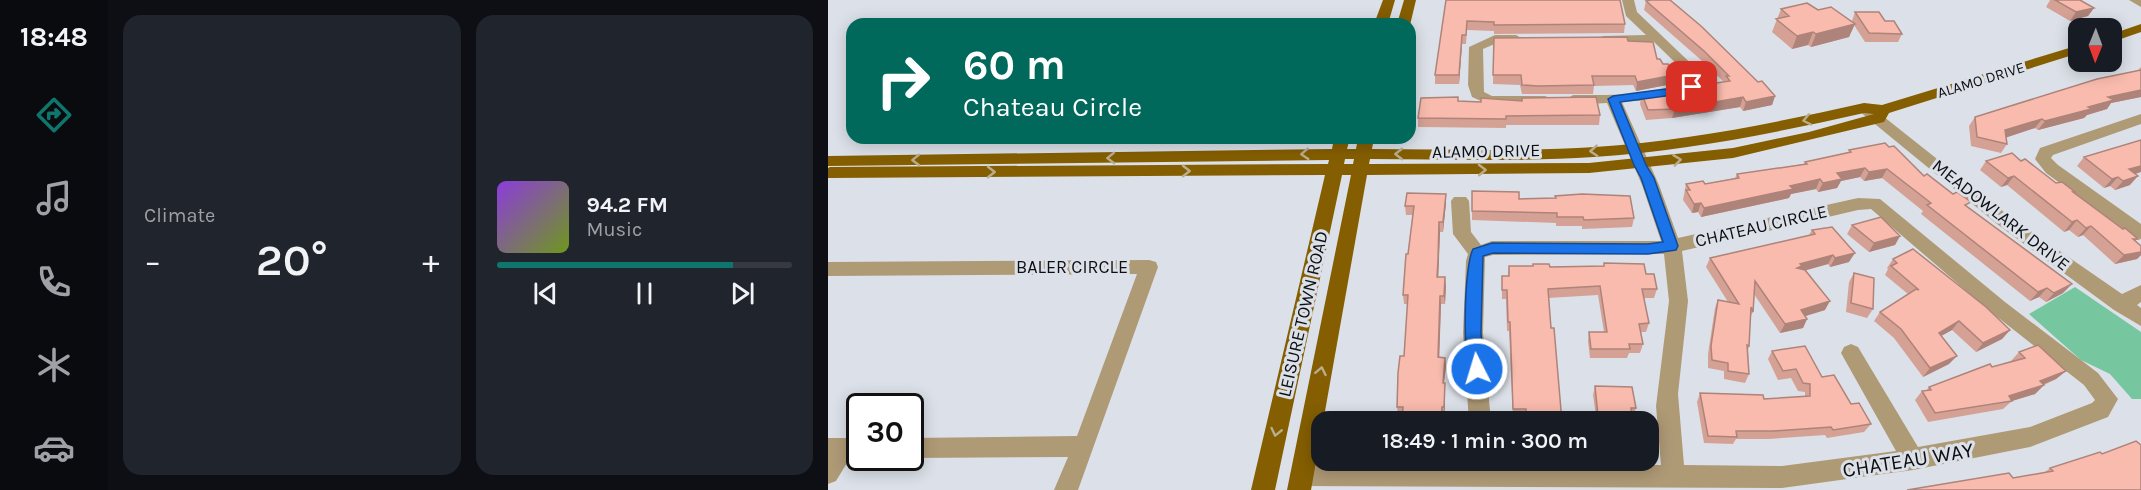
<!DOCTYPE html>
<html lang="en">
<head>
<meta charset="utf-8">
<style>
	:root { --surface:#171b24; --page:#20242c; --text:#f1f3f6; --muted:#9ea1a6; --line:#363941; --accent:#0f766e }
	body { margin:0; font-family:Karla,sans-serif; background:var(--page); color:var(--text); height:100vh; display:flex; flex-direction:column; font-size:22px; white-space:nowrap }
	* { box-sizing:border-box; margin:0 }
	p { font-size:20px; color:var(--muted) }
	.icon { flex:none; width:33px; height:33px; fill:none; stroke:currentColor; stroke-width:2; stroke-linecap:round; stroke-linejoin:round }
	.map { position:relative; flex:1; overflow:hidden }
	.side { display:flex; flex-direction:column; gap:15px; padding:15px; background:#0d0f14; width:720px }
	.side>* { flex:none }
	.banner { position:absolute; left:18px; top:18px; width:570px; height:126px; border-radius:18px; box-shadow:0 3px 15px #0003; background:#00695c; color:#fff; overflow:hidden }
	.needle { width:39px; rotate:181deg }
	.buttons { position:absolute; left:1240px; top:18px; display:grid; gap:12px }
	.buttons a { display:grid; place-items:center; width:54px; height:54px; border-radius:12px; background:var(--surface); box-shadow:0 3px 15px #0003; font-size:30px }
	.speed { position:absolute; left:18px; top:393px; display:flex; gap:12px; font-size:30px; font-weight:700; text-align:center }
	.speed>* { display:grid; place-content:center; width:78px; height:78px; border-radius:50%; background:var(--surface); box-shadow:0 3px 15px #0003; line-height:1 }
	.speed .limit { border:3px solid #111; border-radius:9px; background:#fff; color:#111 }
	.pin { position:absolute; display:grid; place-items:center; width:51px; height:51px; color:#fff; margin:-26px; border-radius:12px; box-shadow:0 3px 9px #0006 }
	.me { position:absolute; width:66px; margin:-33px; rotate:355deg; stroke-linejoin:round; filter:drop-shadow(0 0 4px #0008) }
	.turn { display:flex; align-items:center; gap:21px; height:126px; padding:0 18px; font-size:27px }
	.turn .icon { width:78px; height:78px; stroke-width:2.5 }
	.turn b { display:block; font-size:42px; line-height:51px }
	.big { font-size:45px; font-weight:600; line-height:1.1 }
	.side .widget { flex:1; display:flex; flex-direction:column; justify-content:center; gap:9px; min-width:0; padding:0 21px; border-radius:18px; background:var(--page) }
	.song { display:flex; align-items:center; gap:18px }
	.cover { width:72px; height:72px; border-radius:9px; background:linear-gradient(135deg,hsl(270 70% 55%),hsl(80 70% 35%)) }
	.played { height:6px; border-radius:3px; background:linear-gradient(90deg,var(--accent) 80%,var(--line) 80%) }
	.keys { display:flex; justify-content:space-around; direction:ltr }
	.heat { display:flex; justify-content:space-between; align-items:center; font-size:33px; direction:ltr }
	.side .tiles { flex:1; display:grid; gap:15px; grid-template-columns:repeat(2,1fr) }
	.trip { position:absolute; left:483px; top:411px; width:348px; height:60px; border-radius:18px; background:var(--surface); box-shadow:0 3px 15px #0003; font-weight:600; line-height:60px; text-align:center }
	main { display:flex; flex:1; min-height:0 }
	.tab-bar { display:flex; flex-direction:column; width:108px; justify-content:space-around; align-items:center; background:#090b0e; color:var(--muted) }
	.tab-bar .icon { width:42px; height:42px }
	.tab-bar .active { color:var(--accent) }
	.tab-bar b { font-size:27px; color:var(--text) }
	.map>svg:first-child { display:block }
	.green { fill:#76c69f }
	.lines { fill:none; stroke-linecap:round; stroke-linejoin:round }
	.minor { fill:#af9a76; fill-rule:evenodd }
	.major { fill:#845e01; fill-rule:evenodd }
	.wall { fill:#d5a195 }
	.shaded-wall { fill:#ae8379 }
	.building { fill:#f8bbad; stroke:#ae8379; stroke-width:1.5 }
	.oneway { stroke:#b9ad8c }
	.route { fill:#1a73e8; stroke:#114b97; stroke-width:1.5 }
	.labels { text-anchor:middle; stroke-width:6; stroke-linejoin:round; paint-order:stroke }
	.far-street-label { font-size:15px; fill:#0d0f12; stroke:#dce1e9 }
	.street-label { font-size:18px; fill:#0d0f12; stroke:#dce1e9 }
	.near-street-label { font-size:21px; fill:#0d0f12; stroke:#dce1e9 }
</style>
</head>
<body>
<main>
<nav class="tab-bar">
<b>18:48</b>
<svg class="icon active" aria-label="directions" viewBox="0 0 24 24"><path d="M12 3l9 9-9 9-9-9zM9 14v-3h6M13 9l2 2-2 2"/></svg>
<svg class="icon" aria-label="music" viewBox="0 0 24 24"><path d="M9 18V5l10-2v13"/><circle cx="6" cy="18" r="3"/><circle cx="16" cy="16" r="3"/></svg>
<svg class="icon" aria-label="phone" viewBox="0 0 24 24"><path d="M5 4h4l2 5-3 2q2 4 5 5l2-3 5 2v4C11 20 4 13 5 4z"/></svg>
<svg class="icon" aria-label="climate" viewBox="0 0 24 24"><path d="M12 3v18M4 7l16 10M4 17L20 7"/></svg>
<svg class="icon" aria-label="car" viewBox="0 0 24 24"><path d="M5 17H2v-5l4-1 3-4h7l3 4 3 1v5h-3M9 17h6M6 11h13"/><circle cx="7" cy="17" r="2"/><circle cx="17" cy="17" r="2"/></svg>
</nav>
<section class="side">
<div class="tiles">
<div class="widget"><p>Climate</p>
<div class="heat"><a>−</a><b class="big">20°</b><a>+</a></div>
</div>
<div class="widget">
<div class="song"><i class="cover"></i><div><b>94.2 FM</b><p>Music</p></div></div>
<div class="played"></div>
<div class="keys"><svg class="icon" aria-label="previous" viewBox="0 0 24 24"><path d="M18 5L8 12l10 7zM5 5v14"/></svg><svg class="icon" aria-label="pause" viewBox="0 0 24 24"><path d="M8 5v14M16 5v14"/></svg><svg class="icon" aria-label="next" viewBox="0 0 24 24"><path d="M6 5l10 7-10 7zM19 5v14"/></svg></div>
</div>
</div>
</section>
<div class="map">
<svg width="1313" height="490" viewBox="0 0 1313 490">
	<rect width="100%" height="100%" fill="#dce1e9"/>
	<!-- green -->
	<path class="green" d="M1247,287L1313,332V399H1304L1282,374L1253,360L1201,314Z"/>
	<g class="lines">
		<!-- minor -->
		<path class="minor" d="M794,0H806L809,12L874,74V82C858,101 817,100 794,102L831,185L850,238L1030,198L1052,199L1177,302L1270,373L1290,399L1280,417L1202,447L1085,470L954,488L474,486L466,483L462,475L466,467L474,464L833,465L828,406L841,301L836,254L665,255L657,257L655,333L663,422H641L635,333L638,261L640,254L625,234L623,201L626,197H638L641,201L643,232L653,245L664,241H833L814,185L779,103L745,105L738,100L745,95C776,95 834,97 860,80V75L825,41L812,44L770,43L768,40L775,36L818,35L798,16ZM1043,209L1163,312L1256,385L1267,400L1264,403L1202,427L1090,447L1030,347L1023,344L1016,347L1013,353L1068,451L954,466L856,465L850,394L860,301L854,251L1030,210Z
			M1301,0H1313V7Z
			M667,35H688L695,39L688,43H669L655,49L656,92L664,96H717L722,98L724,101L722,104L662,105L644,97L640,85L641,47Z
			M1036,103L1041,105L1181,216L1294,294L1313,285V302L1309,305L1313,308V326L1286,310L1169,224L1031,111L1029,108Z
			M1313,114V124L1225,155L1223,158L1230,165L1313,224V239L1307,238L1218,173L1207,159L1212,148Z
			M321,260L328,262L330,267L250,490H226L240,457L82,458H80H82V438L249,436L309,274L0,276V262Z
			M0,438H32V458H34H22L8,481L0,484Z"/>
		<!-- major -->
		<path class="major" d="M555,0H567L560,24H546Z
			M576,0H588L582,25L569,24Z
			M1313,24V32L1284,42V34Z
			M1251,45V53L1061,113L1056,122L905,158L761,173L539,175L483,490H459L523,175H514L447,490H423L497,175L0,178V168L2,167L500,164L501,160L0,166V156L504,149L506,138H522L519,149H528L530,138H546L544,149C618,149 693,152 767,147C858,141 947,123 1036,103L1054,105ZM1036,113L1046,114L981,132L905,148L761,163L541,164L542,159C617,159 691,162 766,157C857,151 947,133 1036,113ZM517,159H526L525,164H516Z"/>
	</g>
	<!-- wall -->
	<path class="wall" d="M618,0L797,24L796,33L666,34V31L639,30L638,44H634L631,84H607V75Z
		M1222,0H1252L1266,8L1260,16L1242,21L1218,7Z
		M818,1L930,82L947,96L944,105L915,111L912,107L844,118L818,120L812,104L814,94L896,82L873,60L816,10Z
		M953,9L990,10L1025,23L1024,21L1027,12L1057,21L1074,34L1070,42H1037L1026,25L1021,37L983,47L980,45L964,49L944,32Z
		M666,38L800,41L835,64L846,75L844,84L808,91L805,85L766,86L765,94H694L692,85L665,84Z
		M1313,67V97L1283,103L1279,109L1259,115L1256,118L1210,130L1207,128L1178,137L1179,144L1173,153L1143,146L1141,126L1147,117L1310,70Z
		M630,101L772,115L771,125H678V128L590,127V118Z
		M1061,147L1096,176L1140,207L1235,293L1218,302L1211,297L1202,301L1093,214L1095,211L1054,178L1036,181L1032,177L1013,181L1009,188L990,192L988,189L963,194L961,198L873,217L870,212L864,213L855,200L858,184H877L907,178L909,174L976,164L977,162L1020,153L1021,150Z
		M1256,157L1302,185L1287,190L1282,186L1276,188L1249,166Z
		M1158,161H1193L1228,183L1246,193L1310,239L1307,241L1313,246V255L1309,259L1287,264L1255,235L1250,237L1241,230L1236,232L1179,185L1173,187L1152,170Z
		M644,191L691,199L806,218L804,227L754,229V226H728V223L644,220Z
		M618,203L615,232H612L610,277L618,286L617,304H613L611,357L617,358L618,366L616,383L617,391V415H614V422H574V416H570L569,407L576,356L580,304H576L575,295L585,215H578L577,206Z
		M1024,225L1072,236L1067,245L1041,252L1019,234Z
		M984,230L1021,262L1002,267L1000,264L977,270L997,310L977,316L979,319L975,328L952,333L926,294L925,312L922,317L921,346L920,350L921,374L917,383L896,379V371L880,368V354L887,308L890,300L900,302L878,267L882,258L981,235Z
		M1065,259L1182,330L1174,339L1148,352L1124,330L1113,336L1121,364L1095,377L1066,338L1046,321L1052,312L1080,294L1057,275L1060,269L1059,268Z
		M776,263L818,274L829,289L826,298H815L821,323L818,332H813L815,344L812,353H801L799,358H762L760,341L761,332H776L770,295L720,298L734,422H697V417H685L681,331H679L678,299H674V276H680L681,266L722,267L776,266Z
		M1026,273L1045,309L1039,318L1018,312L1021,282Z
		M944,351L994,377L1043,424L1036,432L999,438L997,435L940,439H908L905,444L876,443L869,402L872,393L936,399L977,397V392L970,391L963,378L950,380L940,359Z
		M1191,352L1238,371L1228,379L1216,385L1207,394L1184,401L1175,409L1100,422L1087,400L1094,391H1098L1101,387L1183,361Z
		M767,386L808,408L805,417H804L805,422H765L766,415L768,416L765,395Z
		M1312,445L1313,490L1185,478L1216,473L1222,468Z"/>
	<!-- shaded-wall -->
	<path class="shaded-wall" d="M1266,8L1260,16L1242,21L1248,12Z
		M1027,24L1021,37L983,47L988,34Z
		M985,32L980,45L964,49L969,36Z
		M634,35V44L631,84V75Z
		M846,75L844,84L808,91L809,82Z
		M1313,90V97L1283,103L1279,109L1259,115L1256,118L1210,130L1217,121L1260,107L1280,97Z
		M947,96L944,105L915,111L918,102Z
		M915,97L912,107L844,118L847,109Z
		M1214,119L1207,128L1171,140L1177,130Z
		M1313,166V172L1293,179L1301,169Z
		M1037,168L1032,177L1013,181L1009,188L990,192L995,183L1009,173Z
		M1059,169L1054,178L1036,181L1041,172Z
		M1186,176L1179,185L1173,187L1180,178Z
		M1310,176L1302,185L1287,190L1295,181Z
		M1290,177L1282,186L1276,188L1284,179Z
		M992,179L988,189L963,194L961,198L873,217L876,208L962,186Z
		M618,194V203L615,232V222Z
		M873,203L870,212L864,213L866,204Z
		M1249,220L1241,230L1236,232L1244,222Z
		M611,222L612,232L610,286L609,277Z
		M1263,226L1255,235L1250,237L1258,228Z
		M1072,236L1067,245L1041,252L1046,243Z
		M1313,252V255L1309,259L1287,264L1296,255Z
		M1027,253L1021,262L1002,267L1007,258Z
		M1005,255L1000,264L972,272L964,277L972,264Z
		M617,277L618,286L617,304L616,296Z
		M1244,284L1235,293L1218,302L1226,293Z
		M1219,288L1211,297L1202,301L1210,292Z
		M612,296L613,304L611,366L610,357Z
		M1002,301L997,310L968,319L973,310Z
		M979,319L975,328L952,333L957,324Z
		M1131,321L1124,330L1104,341L1111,333Z
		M1182,330L1174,339L1148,352L1155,343Z
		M1129,356L1121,364L1095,377L1102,368Z
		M617,358L618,366L615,391V383Z
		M1238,371L1228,379L1206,388L1216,385L1207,394L1184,401L1181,396L1212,381Z
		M617,383V415L616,407Z"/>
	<!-- building -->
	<path class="building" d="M618,0H792L797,24L666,25V22L639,21L638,35H634L631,75H607Z
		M823,0H842L873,26L930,82L934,81L947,96L918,102L915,97L847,109L820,110L814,94L902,81L898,76H901L876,51L818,1Z
		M1227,0H1252L1266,8L1248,12Z
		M979,3L990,10L1003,7L1027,24L988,34L985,32L969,36L948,19L961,16L953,9Z
		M1027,12H1051L1057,21H1066L1074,34L1041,33Z
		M799,37L800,41L825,42L829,59H832L835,64H840L846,75L809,82L807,76H764L766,85L710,86L694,85L693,75H665L666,38Z
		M1313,70V90L1280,97L1286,100L1260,107L1263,109L1217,121L1214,119L1177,130L1179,144L1149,137L1147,117L1269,79Z
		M630,97V101L653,102V98L694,101V98L768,97L772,115L678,116V119L590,118L593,98Z
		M1313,140V166L1301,169L1310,176L1295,181L1290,177L1284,179L1256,157Z
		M1057,143L1061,147L1066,146L1096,176L1099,174L1125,194L1129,192L1143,202L1137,205L1244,284L1226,293L1219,288L1210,292L1099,205L1103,203L1059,169L1041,172L1037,168L1009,173L1014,179L995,183L992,179L962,186L965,189L876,208L873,203L866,204L858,190H862L858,184L875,181L877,184L911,178L909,174L979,164L977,162L1023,152L1021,150Z
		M1184,153L1193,161L1197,159L1228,183L1234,182L1247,192H1245L1295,229L1297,228L1310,239H1305L1313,246V252L1296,255L1263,226L1258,228L1249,220L1244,222L1186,176L1180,178L1158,161Z
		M644,191L691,192V199L728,198L727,196L754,194L802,196L806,218L756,220L755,217H729V213L644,211Z
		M579,193L618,194L615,222H611L610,260L609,277H617L616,296H612L611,327L610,357L617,358L615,383H617L616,407H614L613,422H574L575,407H569L570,373L572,356H576L580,295H575L578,254H580L586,206H577Z
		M1053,217L1072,236L1046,243L1024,225Z
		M1004,227L1027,253L1007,258L1005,255L972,264L974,266L969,268L977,270L1002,301L973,310L979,319L957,324L927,281L925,312L923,307L921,346L919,345L921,374L900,371V363L884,360L883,346L890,300L911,304L882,258L987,234L984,230Z
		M1085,249L1158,307L1182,330L1155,343L1131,321L1111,333L1129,356L1102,368L1073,329L1052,312L1088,289L1091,290L1063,266L1069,263L1065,259Z
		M776,263L816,264L818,274H826L829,289H814L821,323L811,324L815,344H801L802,349H763L761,332H779L772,286L720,289L723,328H726L734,422H698V409H685L682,322H680L679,290H674V276H681V266H705V264H721L722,267L776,266Z
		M1026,273L1046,278L1045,309L1023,303Z
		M1210,345L1238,371L1212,381L1216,385L1181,396L1184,401L1107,413L1094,391L1103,390L1101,387L1162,364L1164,367L1197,358L1191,352Z
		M977,346L994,377L1006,375L1023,404L1031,403L1043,424L1005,430L1003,427L945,431H908L909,437L880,436L872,393L935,395L936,399L982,396V384L975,383L968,369L955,371L944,351Z
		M767,386L804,387L808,408H803L805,422H766V415L770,416Z
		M1308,441L1313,445V490H1079L1181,473L1185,478L1225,471L1222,468L1272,452L1274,454Z"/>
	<!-- one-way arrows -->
	<defs><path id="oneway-chevron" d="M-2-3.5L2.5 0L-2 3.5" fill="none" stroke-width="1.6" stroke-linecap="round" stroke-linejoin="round" transform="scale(1.5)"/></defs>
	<g class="oneway">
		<use href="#oneway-chevron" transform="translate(979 120) rotate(168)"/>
		<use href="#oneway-chevron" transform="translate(766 151) rotate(176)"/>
		<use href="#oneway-chevron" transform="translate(477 154) rotate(177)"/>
		<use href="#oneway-chevron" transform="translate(571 154) rotate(-180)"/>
		<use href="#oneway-chevron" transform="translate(283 158) rotate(179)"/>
		<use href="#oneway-chevron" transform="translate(88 160) rotate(179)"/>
		<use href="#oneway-chevron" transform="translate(849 160) rotate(-7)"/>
		<use href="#oneway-chevron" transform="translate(654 170) rotate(-1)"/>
		<use href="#oneway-chevron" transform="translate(358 171)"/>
		<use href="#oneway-chevron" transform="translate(163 172)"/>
		<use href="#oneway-chevron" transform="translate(493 371) rotate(-79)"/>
		<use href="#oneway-chevron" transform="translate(448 432) rotate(103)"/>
	</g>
	<!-- route -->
	<path class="route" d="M864,83L867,84V89L845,95L792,102L818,165L826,178L850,246L848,250L820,254L665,253L655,256L653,333L656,369L654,374L649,376L643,374C634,357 636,266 645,249L664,243L820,244L835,242L813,178L806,165L780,99L785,96L845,88Z"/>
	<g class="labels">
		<!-- far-street labels -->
		<g class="far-street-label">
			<text transform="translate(1153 80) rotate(-17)" y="5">ALAMO DRIVE</text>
		</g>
		<!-- street labels -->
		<g class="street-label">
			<text transform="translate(658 151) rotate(-1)" y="6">ALAMO DRIVE</text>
			<text transform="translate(1173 215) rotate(38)" y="6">MEADOWLARK DRIVE</text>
			<text transform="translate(933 226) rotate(-13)" y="6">CHATEAU CIRCLE</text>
			<text x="244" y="273">BALER CIRCLE</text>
			<text transform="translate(475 314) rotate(-77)" y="6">LEISURE TOWN ROAD</text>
		</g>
		<!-- near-street labels -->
		<g class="near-street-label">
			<text transform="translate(1080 460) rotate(-9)" y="7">CHATEAU WAY</text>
		</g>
	</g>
</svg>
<div class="buttons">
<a><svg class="needle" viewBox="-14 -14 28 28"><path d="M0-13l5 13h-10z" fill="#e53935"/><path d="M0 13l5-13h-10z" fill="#9ea1a6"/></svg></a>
</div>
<div class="speed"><div class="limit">30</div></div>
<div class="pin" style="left:864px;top:87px;background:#d93025"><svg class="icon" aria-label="arrive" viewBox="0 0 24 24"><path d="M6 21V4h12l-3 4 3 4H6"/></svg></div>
<svg class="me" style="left:649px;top:369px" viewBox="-20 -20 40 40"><circle r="17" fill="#1a73e8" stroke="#fff" stroke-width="3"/><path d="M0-11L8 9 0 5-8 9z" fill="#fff"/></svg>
<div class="trip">18:49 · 1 min · 300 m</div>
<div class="banner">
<div class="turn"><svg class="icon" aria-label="right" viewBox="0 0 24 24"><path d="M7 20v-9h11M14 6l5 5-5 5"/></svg><div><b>60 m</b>Chateau Circle</div></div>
</div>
</div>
</main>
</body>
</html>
